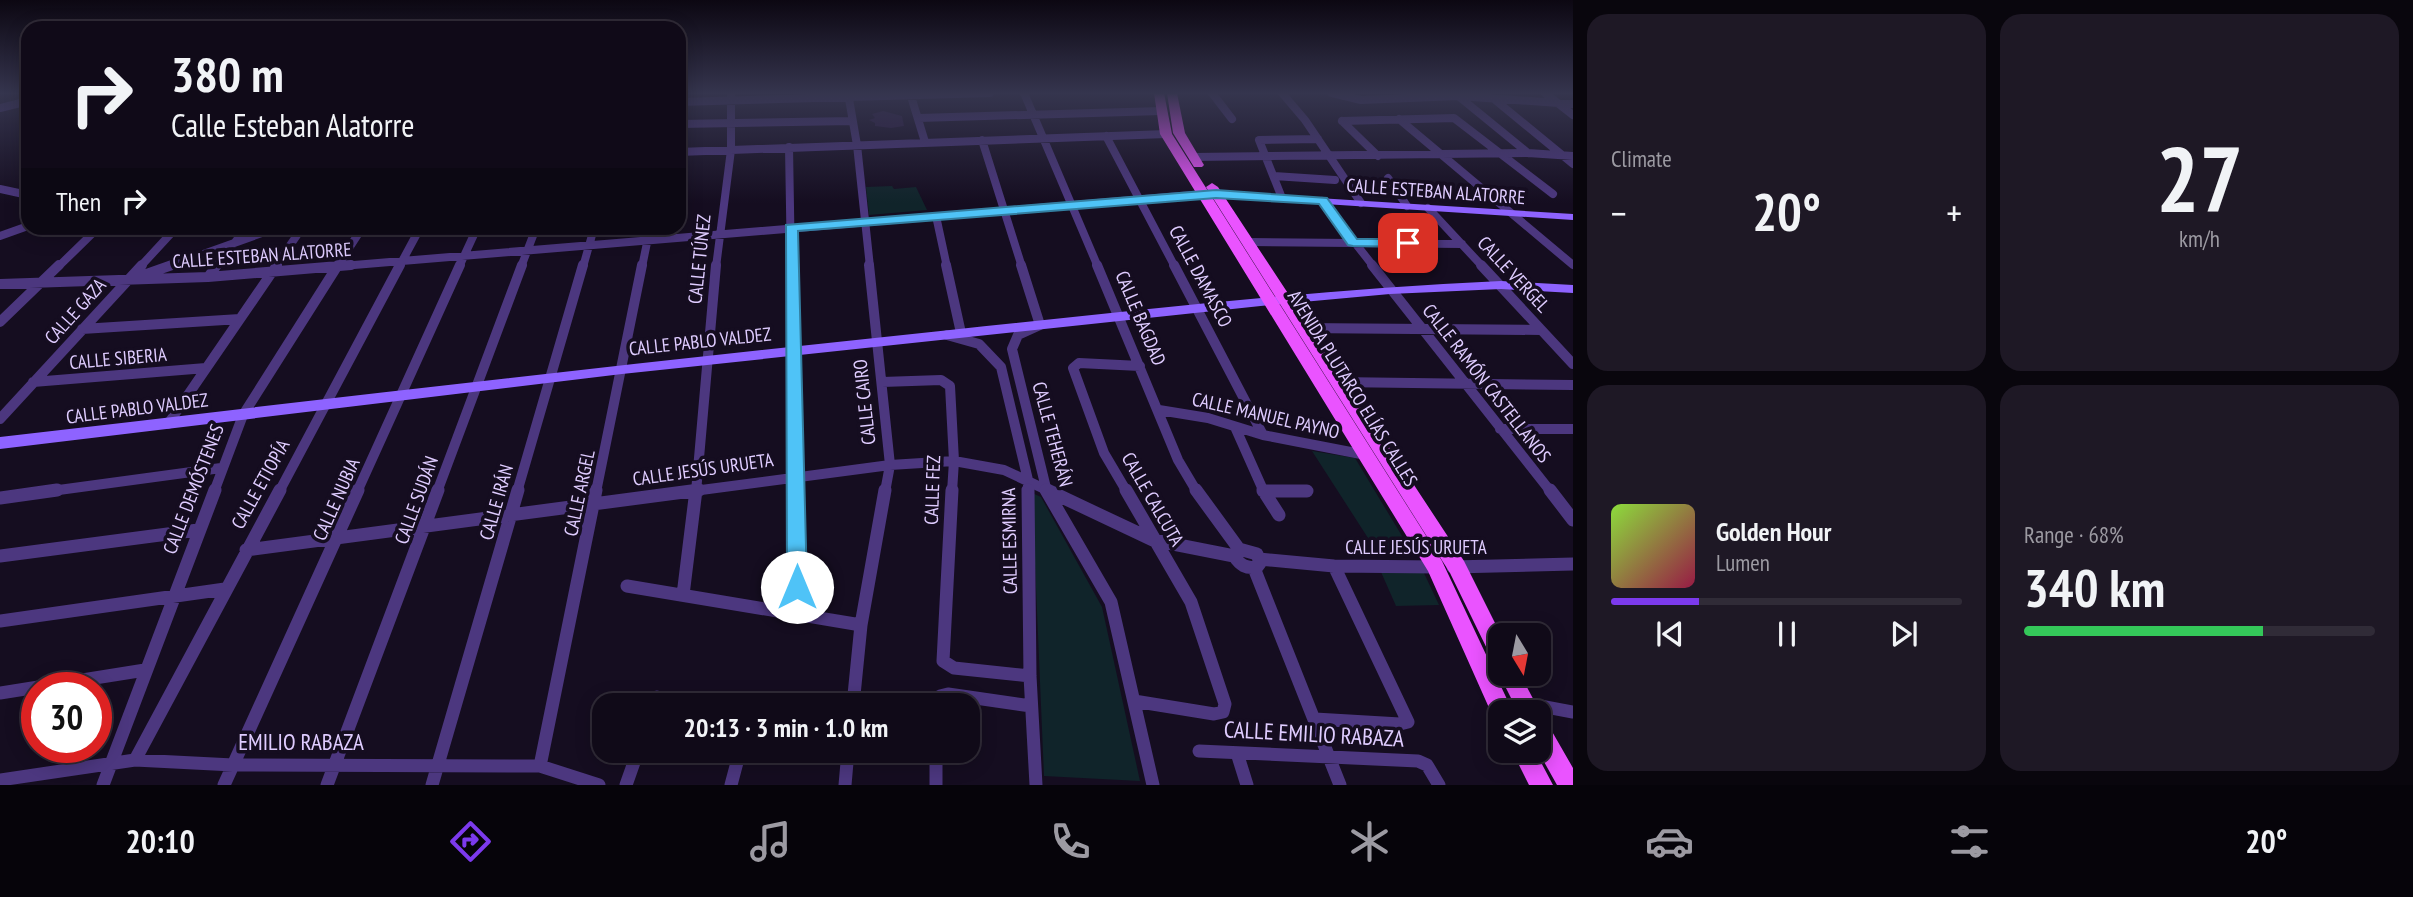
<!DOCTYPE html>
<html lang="en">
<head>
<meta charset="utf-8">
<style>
	:root { --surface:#100a18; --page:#1e1825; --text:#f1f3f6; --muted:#9c9aa2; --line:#302b37; --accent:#7c3aed }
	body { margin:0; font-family:"PT Sans Narrow",sans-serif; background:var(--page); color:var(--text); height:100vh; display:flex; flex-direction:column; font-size:26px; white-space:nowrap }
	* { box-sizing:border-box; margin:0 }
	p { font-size:23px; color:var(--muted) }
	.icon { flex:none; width:38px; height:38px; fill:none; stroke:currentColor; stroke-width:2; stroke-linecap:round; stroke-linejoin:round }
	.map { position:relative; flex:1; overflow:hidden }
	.side { display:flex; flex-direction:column; gap:14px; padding:14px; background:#09060d; width:840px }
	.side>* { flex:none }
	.guide { position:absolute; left:21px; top:21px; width:665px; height:214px; border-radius:21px; box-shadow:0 4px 18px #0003,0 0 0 2px var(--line); background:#100a18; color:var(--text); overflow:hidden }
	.needle { width:46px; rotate:170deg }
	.fabs { position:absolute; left:1488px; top:623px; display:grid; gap:14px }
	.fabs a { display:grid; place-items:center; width:63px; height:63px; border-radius:14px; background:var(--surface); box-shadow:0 4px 18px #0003,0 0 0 2px var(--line); font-size:35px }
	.speed { position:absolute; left:21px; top:672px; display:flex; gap:14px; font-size:35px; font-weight:700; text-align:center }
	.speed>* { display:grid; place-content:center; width:91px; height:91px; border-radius:50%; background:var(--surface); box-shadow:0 4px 18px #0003,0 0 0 2px var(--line); line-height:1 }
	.speed .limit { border:10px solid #d22; background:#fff; color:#111 }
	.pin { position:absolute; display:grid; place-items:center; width:60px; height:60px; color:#fff; margin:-30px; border-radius:14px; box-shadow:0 4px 10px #0006 }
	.me { position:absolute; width:77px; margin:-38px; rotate:0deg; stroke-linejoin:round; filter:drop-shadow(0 0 5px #0008) }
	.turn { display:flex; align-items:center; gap:24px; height:147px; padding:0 35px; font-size:32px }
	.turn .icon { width:91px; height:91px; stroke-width:2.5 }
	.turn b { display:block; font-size:49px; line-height:60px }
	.then { display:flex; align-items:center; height:66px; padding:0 35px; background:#0003; gap:14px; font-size:26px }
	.big { font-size:52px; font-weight:700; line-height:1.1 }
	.side .tile { flex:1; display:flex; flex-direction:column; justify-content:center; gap:10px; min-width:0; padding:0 24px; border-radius:21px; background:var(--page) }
	.side .dial { align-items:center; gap:0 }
	.dial b { font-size:91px; line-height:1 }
	.song { display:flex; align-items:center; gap:21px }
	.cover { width:84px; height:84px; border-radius:10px; background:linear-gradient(135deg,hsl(90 70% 55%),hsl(340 70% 35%)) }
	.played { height:7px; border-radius:4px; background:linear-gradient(90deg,var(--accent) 25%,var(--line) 25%) }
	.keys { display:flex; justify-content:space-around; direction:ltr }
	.heat { display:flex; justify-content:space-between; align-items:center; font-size:38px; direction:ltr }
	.charge { height:10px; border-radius:5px; background:linear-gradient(90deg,#34c759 68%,var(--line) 0) }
	.side .tiles { flex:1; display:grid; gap:14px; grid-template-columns:repeat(2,1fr) }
	.trip { position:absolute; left:592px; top:693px; width:388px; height:70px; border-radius:21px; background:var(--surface); box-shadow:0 4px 18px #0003,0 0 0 2px var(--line); font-weight:700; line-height:70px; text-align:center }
	.menu { display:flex; height:112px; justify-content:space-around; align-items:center; background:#06040a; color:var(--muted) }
	.menu .icon { width:49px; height:49px }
	.menu .current { color:var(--accent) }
	.menu b { font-size:32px; color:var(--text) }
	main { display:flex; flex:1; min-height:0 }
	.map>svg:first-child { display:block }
	.green { fill:#10242a }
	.building { fill:#2b1941 }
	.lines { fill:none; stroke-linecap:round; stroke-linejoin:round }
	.street-far2 { stroke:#4c377f; stroke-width:8 }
	.street-far1 { stroke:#4c377f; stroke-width:10 }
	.street { stroke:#4c377f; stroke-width:13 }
	.secondary { fill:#8e63ff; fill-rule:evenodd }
	.primary { fill:#ea53ff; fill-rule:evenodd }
	.route { fill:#4fc3f7; stroke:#337fa1; stroke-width:2 }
	.labels { text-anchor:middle; stroke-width:7; stroke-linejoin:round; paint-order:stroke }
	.street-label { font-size:19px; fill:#dfccff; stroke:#150d20 }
	.near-street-label { font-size:23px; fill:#dfccff; stroke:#150d20 }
</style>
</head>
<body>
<main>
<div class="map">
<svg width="1573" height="785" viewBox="0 0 1573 785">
	<rect width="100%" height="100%" fill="#150d20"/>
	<!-- green -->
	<path class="green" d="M892,186L894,189L916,187L927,210L869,215L866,187Z
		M1312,451L1355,458L1411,551L1377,552Z
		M1032,493L1041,497L1102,607L1140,781L1044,776Z
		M1423,571L1439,605L1396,606L1381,572Z"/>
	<!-- building -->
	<path class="building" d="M883,111L902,116L904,126L891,128L875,126V123L869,120L875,118L872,114Z"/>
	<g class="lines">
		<!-- street-far2 -->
		<path class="street-far2" d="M848,93L857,145L870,267
			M910,93L925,142
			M1024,93L1098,267
			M1212,93L1232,119
			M1282,93L1305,120L1361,203
			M1332,93L1361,100L1458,96L1573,104
			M1545,93L1573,115
			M1457,95L1528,153
			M1494,99L1573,164
			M679,102L990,93
			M0,108L28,101
			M918,118L1161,111
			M1399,119L1573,265
			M1342,121L1454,118L1553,194
			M1342,121L1378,156
			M679,124L852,121
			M1106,136L1175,267
			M982,140L1022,267
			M789,147L791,267
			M679,152L1166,134
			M1193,157L1528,153L1573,156
			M1274,176L1335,180
			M1388,178L1407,206
			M0,189L28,195
			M1282,198L1259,140L1318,139
			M1322,201L1374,267
			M1428,208L1483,267
			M936,216L947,267
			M0,236L28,226
			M1247,242L1462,244
			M58,267L98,228
			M140,267L176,228
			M167,267L276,228
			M216,267L246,228
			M275,267L302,228
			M330,267L1204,194
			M337,267L362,228
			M399,267L420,228
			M459,267L477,228
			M521,267L536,228
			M583,267L594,228
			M642,267L650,228
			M716,267L731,150V93"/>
		<!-- street-far1 -->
		<path class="street-far1" d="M791,265L795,492
			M869,265L890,465L885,492
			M946,265L961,333
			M1021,265L1040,325L1018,335L1012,349L1047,492
			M1097,265L1178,460L1197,492
			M1174,265L1263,435
			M1372,265L1551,492
			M1481,265L1573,364
			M138,277L172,265
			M208,277L217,265
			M0,284L208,277L351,265
			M0,322L59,265
			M1301,328L1541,330
			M82,329L240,319
			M947,335L979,344L1001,367L1028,480V492
			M33,382L206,368
			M882,382L941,380L950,386L954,461L952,492
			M1336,382L1573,385
			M1159,410L1208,418L1263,435L1366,455
			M0,419L142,265
			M168,424L277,265
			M1235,427L1264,492
			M1500,429H1573
			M1263,491H1307
			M44,492L221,468
			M214,492L243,415L338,265
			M279,492L400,265
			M357,492L460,265
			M437,492L522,265
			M517,492L583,265
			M596,492L642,265
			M686,492L890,465L954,461L1004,470L1051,492
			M696,492L716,265
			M1127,492L1104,453L1073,368L1079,363L1140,366"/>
		<!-- street -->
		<path class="street" d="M795,490L797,614
			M952,490L943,661L954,668L1030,676
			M1028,490L1030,676L1036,785
			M1046,490L1111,602L1153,785
			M1047,490L1153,540L1234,556
			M1126,490L1191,602L1225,704L1223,712L1214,714L1134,701
			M1196,490L1239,549
			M1263,490L1279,515
			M1550,490L1573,520
			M1263,491H1307
			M0,498L57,490
			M1239,549L1257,554L1260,563L1257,567C1246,569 1240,565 1234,556Z
			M246,550L699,490
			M0,556L198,530
			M1259,559L1334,566L1437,567
			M1453,567L1573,564
			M1254,568L1340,785
			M627,586L861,625
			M683,595L696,490
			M0,621L225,589
			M0,693L145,670
			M1524,703L1573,712
			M654,705L657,697
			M853,705L861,625L885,490
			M937,705L940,696L948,694L1031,706
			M1315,719L1400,724L1408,722L1334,566
			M936,751V785
			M1199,751L1418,761L1427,765L1439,785
			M1237,753L1247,785
			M135,760L280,490
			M540,766L596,490
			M0,780L135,760L233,765L540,766L599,785
			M103,785L215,490
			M224,785L358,490
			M327,785L438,490
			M432,785L518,490
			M626,785L638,751
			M731,785L740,751
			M845,785L848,751"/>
		<!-- secondary -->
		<path class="secondary" d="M1205,191L1573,214V220L1201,196V192Z
			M1501,281L1573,285V293L1501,289L1390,294L1270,305L622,374L0,449V437C316,400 633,363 950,330C1133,311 1317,289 1501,281Z"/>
		<!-- primary -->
		<path class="primary" d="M1154,93H1164L1172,134L1442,561L1513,712H1500V722L1494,719L1428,571L1160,134Z
			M1167,93H1177L1185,133L1204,165L1202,167H1194L1173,133Z
			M1212,183L1218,187L1464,561L1501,635L1500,663L1493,661L1450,573L1206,187Z
			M1500,671V674H1520L1540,712L1538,716V712H1518L1499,674Z
			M1538,718L1546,721L1573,768V785H1557L1538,751Z
			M1512,751H1535L1553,785H1529Z"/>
	</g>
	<!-- sky -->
	<linearGradient id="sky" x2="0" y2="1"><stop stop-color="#0c0712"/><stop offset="0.46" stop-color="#35354e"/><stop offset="1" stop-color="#35354e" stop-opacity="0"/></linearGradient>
	<rect width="1573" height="203" fill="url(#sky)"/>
	<!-- route -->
	<path class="route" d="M1216,190L1327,198L1357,239H1408L1414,243L1408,247L1353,246L1348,245L1319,204L1216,198L798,231L807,587L804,593L797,595L790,593L787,587L786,225Z"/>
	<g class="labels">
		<!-- street labels -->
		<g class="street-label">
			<text transform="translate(1436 191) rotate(4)" y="7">CALLE ESTEBAN ALATORRE</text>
			<text transform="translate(262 255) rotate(-4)" y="7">CALLE ESTEBAN ALATORRE</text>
			<text transform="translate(699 259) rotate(-84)" y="7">CALLE TÚNEZ</text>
			<text transform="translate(1514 274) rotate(47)" y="7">CALLE VERGEL</text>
			<text transform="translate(1201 276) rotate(62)" y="7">CALLE DAMASCO</text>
			<text transform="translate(75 311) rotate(-48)" y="7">CALLE GAZA</text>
			<text transform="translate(1141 318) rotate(67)" y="7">CALLE BAGDAD</text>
			<text transform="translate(700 341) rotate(-6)" y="7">CALLE PABLO VALDEZ</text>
			<text transform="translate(118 358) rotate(-5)" y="7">CALLE SIBERIA</text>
			<text transform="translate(1487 383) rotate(52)" y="7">CALLE RAMÓN CASTELLANOS</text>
			<text transform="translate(1353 388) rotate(58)" y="7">AVENIDA PLUTARCO ELÍAS CALLES</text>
			<text transform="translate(864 402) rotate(-96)" y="7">CALLE CAIRO</text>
			<text transform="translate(137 408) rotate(-7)" y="7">CALLE PABLO VALDEZ</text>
			<text transform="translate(1266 415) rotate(13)" y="7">CALLE MANUEL PAYNO</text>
			<text transform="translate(1053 434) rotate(75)" y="7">CALLE TEHERÁN</text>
			<text transform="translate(703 469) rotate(-8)" y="7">CALLE JESÚS URUETA</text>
			<text transform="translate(260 484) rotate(-61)" y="7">CALLE ETIOPÍA</text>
			<text transform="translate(193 489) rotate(-69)" y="7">CALLE DEMÓSTENES</text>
			<text transform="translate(932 490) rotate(-88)" y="7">CALLE FEZ</text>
			<text transform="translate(579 493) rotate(-78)" y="7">CALLE ARGEL</text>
			<text transform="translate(336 499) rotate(-66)" y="7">CALLE NUBIA</text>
			<text transform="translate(1153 499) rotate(60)" y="7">CALLE CALCUTA</text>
			<text transform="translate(416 500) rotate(-70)" y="7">CALLE SUDÁN</text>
			<text transform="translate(496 502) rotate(-74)" y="7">CALLE IRÁN</text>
			<text transform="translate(1009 541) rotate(-91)" y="7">CALLE ESMIRNA</text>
			<text x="1416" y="554">CALLE JESÚS URUETA</text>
		</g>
		<!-- near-street labels -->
		<g class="near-street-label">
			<text transform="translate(1314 734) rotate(3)" y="8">CALLE EMILIO RABAZA</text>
			<text x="301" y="750">EMILIO RABAZA</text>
		</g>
	</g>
</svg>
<div class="fabs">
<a><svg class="needle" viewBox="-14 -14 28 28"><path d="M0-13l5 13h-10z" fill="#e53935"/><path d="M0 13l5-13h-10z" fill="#9c9aa2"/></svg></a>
<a><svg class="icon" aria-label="layers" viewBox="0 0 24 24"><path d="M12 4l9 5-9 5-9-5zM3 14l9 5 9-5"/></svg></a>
</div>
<div class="speed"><div class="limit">30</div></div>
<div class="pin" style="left:1408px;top:243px;background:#d93025"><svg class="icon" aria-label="arrive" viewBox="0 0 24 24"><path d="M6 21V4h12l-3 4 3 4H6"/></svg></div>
<svg class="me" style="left:797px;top:587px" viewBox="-20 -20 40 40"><circle r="19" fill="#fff"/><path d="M0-13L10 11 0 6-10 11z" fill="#4fc3f7"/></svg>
<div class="trip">20:13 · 3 min · 1.0 km</div>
<div class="guide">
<div class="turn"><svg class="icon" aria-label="right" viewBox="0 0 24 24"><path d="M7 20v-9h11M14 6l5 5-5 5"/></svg><div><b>380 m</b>Calle Esteban Alatorre</div></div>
<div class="then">Then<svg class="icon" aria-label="right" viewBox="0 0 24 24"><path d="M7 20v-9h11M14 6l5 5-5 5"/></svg></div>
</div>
</div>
<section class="side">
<div class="tiles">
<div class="tile"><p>Climate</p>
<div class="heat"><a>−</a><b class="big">20°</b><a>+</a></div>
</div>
<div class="tile dial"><b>27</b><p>km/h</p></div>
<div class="tile">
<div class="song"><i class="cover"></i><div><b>Golden Hour</b><p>Lumen</p></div></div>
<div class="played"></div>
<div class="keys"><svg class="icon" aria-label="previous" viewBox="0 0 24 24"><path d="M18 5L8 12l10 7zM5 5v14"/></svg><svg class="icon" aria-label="pause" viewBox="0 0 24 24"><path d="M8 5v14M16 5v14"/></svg><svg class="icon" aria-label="next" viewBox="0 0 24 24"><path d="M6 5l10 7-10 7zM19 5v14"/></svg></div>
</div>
<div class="tile"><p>Range · 68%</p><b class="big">340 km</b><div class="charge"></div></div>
</div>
</section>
</main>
<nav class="menu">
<b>20:10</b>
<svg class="icon current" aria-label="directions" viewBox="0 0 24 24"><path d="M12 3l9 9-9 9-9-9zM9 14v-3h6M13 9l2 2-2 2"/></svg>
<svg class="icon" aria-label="music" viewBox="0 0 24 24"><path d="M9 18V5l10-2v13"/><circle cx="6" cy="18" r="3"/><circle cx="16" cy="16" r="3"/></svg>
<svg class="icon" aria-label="phone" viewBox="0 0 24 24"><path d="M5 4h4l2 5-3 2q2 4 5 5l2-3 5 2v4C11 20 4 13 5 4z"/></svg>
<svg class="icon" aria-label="climate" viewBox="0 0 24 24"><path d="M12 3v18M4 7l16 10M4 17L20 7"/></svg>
<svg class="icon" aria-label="car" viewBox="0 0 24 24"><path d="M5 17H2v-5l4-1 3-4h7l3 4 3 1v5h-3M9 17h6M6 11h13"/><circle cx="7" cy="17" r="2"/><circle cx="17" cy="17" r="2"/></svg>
<svg class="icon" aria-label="filters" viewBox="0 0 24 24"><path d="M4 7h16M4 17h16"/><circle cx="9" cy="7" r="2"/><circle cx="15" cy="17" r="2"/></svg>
<b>20°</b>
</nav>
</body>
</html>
